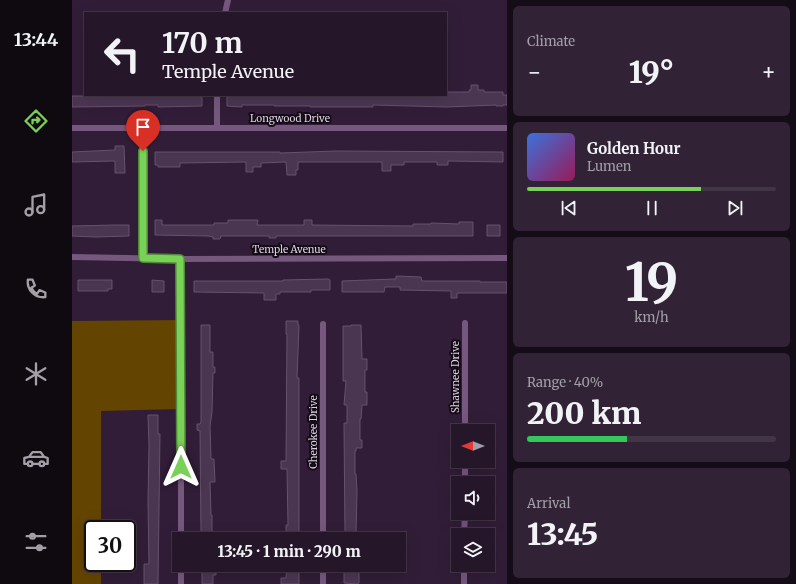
<!DOCTYPE html>
<html lang="en">
<head>
<meta charset="utf-8">
<style>
	:root { --surface:#251629; --page:#312335; --text:#f1f3f6; --muted:#a39fa8; --line:#423546; --accent:#7ad157 }
	body { margin:0; font-family:Merriweather,serif; background:var(--page); color:var(--text); height:100vh; display:flex; flex-direction:column; font-size:15px; white-space:nowrap }
	* { box-sizing:border-box; margin:0 }
	p { font-size:13px; color:var(--muted) }
	.icon { flex:none; width:22px; height:22px; fill:none; stroke:currentColor; stroke-width:2; stroke-linecap:round; stroke-linejoin:round }
	.map { position:relative; flex:1; overflow:hidden }
	.panel { display:flex; flex-direction:column; gap:6px; padding:6px; background:#140c17; width:289px }
	.panel>* { flex:none }
	.banner { position:absolute; left:12px; top:12px; width:363px; height:84px; border-radius:0px; box-shadow:0 4px 16px #0002,0 0 0 1px var(--line); background:#251629; color:var(--text); overflow:hidden }
	.needle { width:26px; rotate:270deg }
	.fabs { position:absolute; left:379px; top:424px; display:grid; gap:8px }
	.fabs a { display:grid; place-items:center; width:44px; height:44px; border-radius:0px; background:var(--surface); box-shadow:0 4px 16px #0002,0 0 0 1px var(--line); font-size:20px }
	.speed { position:absolute; left:12px; top:520px; display:flex; gap:8px; font-size:20px; font-weight:700; text-align:center }
	.speed>* { display:grid; place-content:center; width:52px; height:52px; border-radius:50%; background:var(--surface); box-shadow:0 4px 16px #0002,0 0 0 1px var(--line); line-height:1 }
	.speed .limit { border:2px solid #111; border-radius:6px; background:#fff; color:#111 }
	.pin { position:absolute; display:grid; place-items:center; width:34px; height:34px; color:#fff; margin:-41px -17px; border-radius:50% 50% 50% 0; rotate:-45deg; box-shadow:0 0 4px #0007 }
	.pin .icon { rotate:45deg }
	.me { position:absolute; width:44px; margin:-22px; rotate:0deg; stroke-linejoin:round; filter:drop-shadow(0 0 3px #0008) }
	.turn { display:flex; align-items:center; gap:14px; height:84px; padding:0 12px; font-size:18px }
	.turn .icon { width:52px; height:52px; stroke-width:2.5 }
	.turn b { display:block; font-size:28px; line-height:34px }
	.big { font-size:30px; font-weight:800; line-height:1.1 }
	.panel .widget { flex:1; display:flex; flex-direction:column; justify-content:center; gap:6px; min-width:0; padding:0 14px; border-radius:6px; background:var(--page) }
	.panel .dial { align-items:center; gap:0 }
	.dial b { font-size:52px; line-height:1 }
	.song { display:flex; align-items:center; gap:12px }
	.cover { width:48px; height:48px; border-radius:6px; background:linear-gradient(135deg,hsl(220 70% 55%),hsl(330 70% 35%)) }
	.played { height:4px; border-radius:2px; background:linear-gradient(90deg,var(--accent) 70%,var(--line) 70%) }
	.keys { display:flex; justify-content:space-around; direction:ltr }
	.heat { display:flex; justify-content:space-between; align-items:center; font-size:22px; direction:ltr }
	.charge { height:6px; border-radius:3px; background:linear-gradient(90deg,#34c759 40%,var(--line) 0) }
	.trip { position:absolute; left:100px; top:532px; width:234px; height:40px; border-radius:0px; background:var(--surface); box-shadow:0 4px 16px #0002,0 0 0 1px var(--line); font-weight:800; line-height:40px; text-align:center }
	main { display:flex; flex:1; min-height:0 }
	.menu { display:flex; flex-direction:column; width:72px; justify-content:space-around; align-items:center; background:#0f0910; color:var(--muted) }
	.menu .icon { width:28px; height:28px }
	.menu .on { color:var(--accent) }
	.menu b { font-size:18px; color:var(--text) }
	.map>svg:first-child { display:block }
	.green { fill:#644401 }
	.building { fill:#4b3652; stroke:#67516e }
	.lines { fill:none; stroke-linecap:round; stroke-linejoin:round }
	.street { stroke:#76587f; stroke-width:6 }
	.route-casing { stroke:#4f8839; stroke-width:10 }
	.route { stroke:#7ad157; stroke-width:7 }
	.labels { text-anchor:middle; stroke-width:4; stroke-linejoin:round; paint-order:stroke }
	.street-label { font-size:10px; fill:#ded1e2; stroke:#140b17 }
</style>
</head>
<body>
<main>
<nav class="menu">
<b>13:44</b>
<svg class="icon on" aria-label="directions" viewBox="0 0 24 24"><path d="M12 3l9 9-9 9-9-9zM9 14v-3h6M13 9l2 2-2 2"/></svg>
<svg class="icon" aria-label="music" viewBox="0 0 24 24"><path d="M9 18V5l10-2v13"/><circle cx="6" cy="18" r="3"/><circle cx="16" cy="16" r="3"/></svg>
<svg class="icon" aria-label="phone" viewBox="0 0 24 24"><path d="M5 4h4l2 5-3 2q2 4 5 5l2-3 5 2v4C11 20 4 13 5 4z"/></svg>
<svg class="icon" aria-label="climate" viewBox="0 0 24 24"><path d="M12 3v18M4 7l16 10M4 17L20 7"/></svg>
<svg class="icon" aria-label="car" viewBox="0 0 24 24"><path d="M5 17H2v-5l4-1 3-4h7l3 4 3 1v5h-3M9 17h6M6 11h13"/><circle cx="7" cy="17" r="2"/><circle cx="17" cy="17" r="2"/></svg>
<svg class="icon" aria-label="filters" viewBox="0 0 24 24"><path d="M4 7h16M4 17h16"/><circle cx="9" cy="7" r="2"/><circle cx="15" cy="17" r="2"/></svg>
</nav>
<div class="map">
<svg width="435" height="584" viewBox="0 0 435 584">
	<rect width="100%" height="100%" fill="#311d37"/>
	<!-- green -->
	<path class="green" d="M109,320V409L29,411V529H21V563H29V584H0V321Z"/>
	<!-- building -->
	<path class="building" d="M399,85H406V90H412V92H431V95H435V105H431V106H424V105L375,107L301,105V107H238V106H202V105H170V107L155,106V96L374,95V92H397V90H399Z
		M24,95L130,96V106L86,107V105H73V106L0,107V96H24Z
		M43,146H52L53,173H43V161L0,162V152L43,150Z
		M264,151L431,152V162L376,161V165H365V162H332V165H319V171H310V162H226V170H224V175H215L214,162L189,163V167H181V172H174V162L108,163V167H86V165H83V152H208V153Z
		M83,220H90V225H142V223H156V220H186L185,225H232V220H240V225L341,226V224H359V223L387,224V222H401V236H204V238H197V236H149L148,239H141V237L136,236L83,235Z
		M43,225H57V236L24,237L0,236V226Z
		M415,225H428V236H415Z
		M324,276L349,277L350,281H408V282H435V293H385V298H379V291L328,290V287H313L312,292H270V281L322,279H324Z
		M256,279L258,280V290H239V292H208V294H204V300H192V293L122,292V281H211V280Z
		M6,280H40V289H36V291H6Z
		M80,280L92,281V292H80Z
		M214,321H226V325H227L225,378H227V537H214V525H216L215,469H209V461H214L215,334H214Z
		M129,325H138V352H141V367H143V373H141L140,412L138,426L139,459H142L143,482H138L139,515H140V532L138,539H130V535H129L128,431L125,430V424H128L129,422Z
		M279,325H289L290,359H295V370H293V392H295V405H290L289,419H288V440H290V448H284V451H283V474H284L285,491L284,536H273L272,423H275V405H272L274,381H271V326H279Z
		M76,415H86V434H88L86,584H72V564H77L76,501L77,445Z
		M130,565H144V575H141V584H130Z
		M215,565H227V584H209V578H214Z
		M272,565H287V583L285,584L272,583Z"/>
	<g class="lines">
		<!-- street -->
		<path class="street" d="M153,13L156,0
			M145,95V128
			M0,128H435
			M70,128L71,258
			M0,257L108,259L435,258
			M108,259L109,320V539
			M393,431V323
			M393,483V461
			M392,535L393,513
			M251,539V324
			M109,584V565
			M251,584V565
			M392,584V565"/>
	</g>
	<g class="lines">
		<!-- route casing -->
		<g class="route-casing">
			<path id="route" d="M71,151V258L108,259L109,467"/>
		</g>
		<!-- route -->
		<use href="#route" class="route"/>
	</g>
	<g class="labels">
		<!-- street labels -->
		<g class="street-label">
			<text x="218" y="122">Longwood Drive</text>
			<text x="217" y="253">Temple Avenue</text>
			<text transform="translate(383 377) rotate(-90)" y="4">Shawnee Drive</text>
			<text transform="translate(241 432) rotate(-90)" y="4">Cherokee Drive</text>
		</g>
	</g>
</svg>
<div class="fabs">
<a><svg class="needle" viewBox="-14 -14 28 28"><path d="M0-13l5 13h-10z" fill="#e53935"/><path d="M0 13l5-13h-10z" fill="#a39fa8"/></svg></a>
<a><svg class="icon" aria-label="sound" viewBox="0 0 24 24"><path d="M4 9h4l5-4v14l-5-4H4zM17 9q2 3 0 6"/></svg></a>
<a><svg class="icon" aria-label="layers" viewBox="0 0 24 24"><path d="M12 4l9 5-9 5-9-5zM3 14l9 5 9-5"/></svg></a>
</div>
<div class="speed"><div class="limit">30</div></div>
<div class="pin" style="left:71px;top:151px;background:#d93025"><svg class="icon" aria-label="arrive" viewBox="0 0 24 24"><path d="M6 21V4h12l-3 4 3 4H6"/></svg></div>
<svg class="me" style="left:109px;top:467px" viewBox="-20 -20 40 40"><path d="M0-17L14 15 0 8-14 15z" fill="#7ad157" stroke="#fff" stroke-width="4"/></svg>
<div class="trip">13:45 · 1 min · 290 m</div>
<div class="banner">
<div class="turn"><svg class="icon" aria-label="left" viewBox="0 0 24 24"><path d="M17 20v-9H6M10 6l-5 5 5 5"/></svg><div><b>170 m</b>Temple Avenue</div></div>
</div>
</div>
<section class="panel">
<div class="widget"><p>Climate</p>
<div class="heat"><a>−</a><b class="big">19°</b><a>+</a></div>
</div>
<div class="widget">
<div class="song"><i class="cover"></i><div><b>Golden Hour</b><p>Lumen</p></div></div>
<div class="played"></div>
<div class="keys"><svg class="icon" aria-label="previous" viewBox="0 0 24 24"><path d="M18 5L8 12l10 7zM5 5v14"/></svg><svg class="icon" aria-label="pause" viewBox="0 0 24 24"><path d="M8 5v14M16 5v14"/></svg><svg class="icon" aria-label="next" viewBox="0 0 24 24"><path d="M6 5l10 7-10 7zM19 5v14"/></svg></div>
</div>
<div class="widget dial"><b>19</b><p>km/h</p></div>
<div class="widget"><p>Range · 40%</p><b class="big">200 km</b><div class="charge"></div></div>
<div class="widget"><p>Arrival</p><b class="big">13:45</b></div>
</section>
</main>
</body>
</html>
